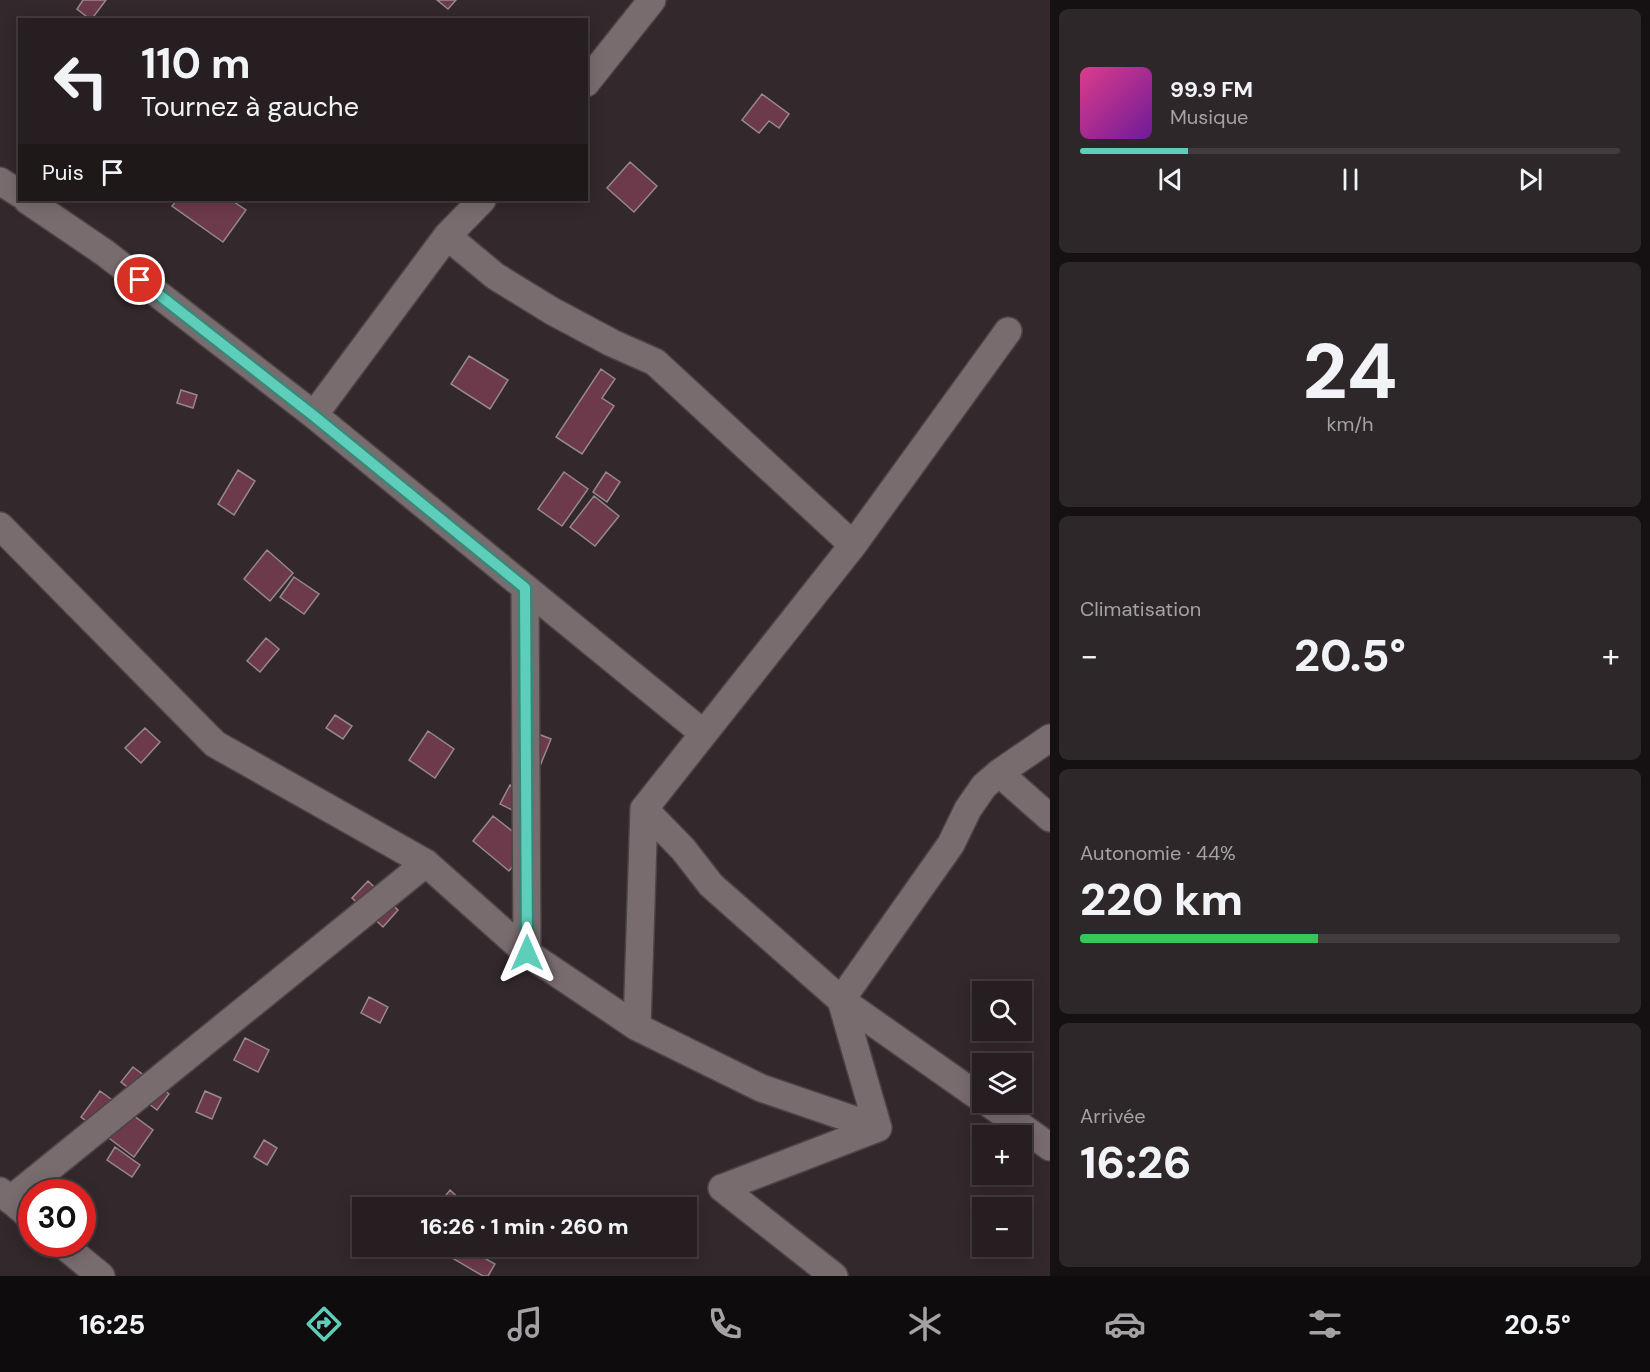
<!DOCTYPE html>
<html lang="fr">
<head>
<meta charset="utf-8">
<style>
	:root { --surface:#261e20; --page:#2e2729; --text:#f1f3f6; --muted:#a4a2a5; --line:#423c3e; --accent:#5dceb9 }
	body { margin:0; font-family:"DM Sans",sans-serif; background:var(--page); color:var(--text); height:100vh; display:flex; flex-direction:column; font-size:22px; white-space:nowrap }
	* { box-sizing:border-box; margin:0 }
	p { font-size:20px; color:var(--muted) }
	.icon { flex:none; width:33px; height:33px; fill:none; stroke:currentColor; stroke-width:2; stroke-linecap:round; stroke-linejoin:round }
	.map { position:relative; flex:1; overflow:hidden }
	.sheet { display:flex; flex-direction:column; gap:9px; padding:9px; background:#151012; width:600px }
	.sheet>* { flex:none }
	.top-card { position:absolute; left:18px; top:18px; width:570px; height:183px; border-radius:0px; box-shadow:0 3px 15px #0003,0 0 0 2px var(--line); background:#261e20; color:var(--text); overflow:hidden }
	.fabs { position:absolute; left:972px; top:981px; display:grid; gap:12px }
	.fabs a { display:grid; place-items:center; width:60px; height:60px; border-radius:0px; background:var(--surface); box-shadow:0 3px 15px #0003,0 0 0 2px var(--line); font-size:30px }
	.speed { position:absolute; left:18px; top:1179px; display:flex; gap:12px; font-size:30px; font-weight:700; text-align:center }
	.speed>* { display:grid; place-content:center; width:78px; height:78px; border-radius:50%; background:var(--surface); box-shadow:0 3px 15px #0003,0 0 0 2px var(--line); line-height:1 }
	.speed .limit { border:9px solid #d22; background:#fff; color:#111 }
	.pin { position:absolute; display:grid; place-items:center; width:51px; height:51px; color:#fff; margin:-26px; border:3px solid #fff; border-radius:50%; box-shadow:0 2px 6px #0007 }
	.me { position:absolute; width:66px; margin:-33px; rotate:0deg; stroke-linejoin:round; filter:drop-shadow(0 0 4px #0008) }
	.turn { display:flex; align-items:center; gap:21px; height:126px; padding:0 24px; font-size:27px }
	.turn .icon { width:78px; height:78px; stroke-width:2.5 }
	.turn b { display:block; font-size:42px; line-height:51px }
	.then { display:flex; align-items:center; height:57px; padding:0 24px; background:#0003; gap:12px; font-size:22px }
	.big { font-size:45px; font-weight:800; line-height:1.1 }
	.sheet .widget { flex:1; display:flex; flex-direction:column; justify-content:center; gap:9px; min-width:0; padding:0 21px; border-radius:9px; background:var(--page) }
	.sheet .dial { align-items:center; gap:0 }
	.dial b { font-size:78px; line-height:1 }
	.song { display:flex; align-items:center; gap:18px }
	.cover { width:72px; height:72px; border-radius:9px; background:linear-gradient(135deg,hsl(330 70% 55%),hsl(280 70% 35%)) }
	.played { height:6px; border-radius:3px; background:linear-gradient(90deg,var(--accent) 20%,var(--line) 20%) }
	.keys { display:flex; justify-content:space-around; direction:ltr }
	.heat { display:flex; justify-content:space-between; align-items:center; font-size:33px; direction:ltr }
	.charge { height:9px; border-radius:4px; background:linear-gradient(90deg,#34c759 44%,var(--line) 0) }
	.trip { position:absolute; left:352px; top:1197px; width:345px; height:60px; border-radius:0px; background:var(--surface); box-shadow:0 3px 15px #0003,0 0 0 2px var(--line); font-weight:800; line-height:60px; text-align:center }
	.tab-bar { display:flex; height:96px; justify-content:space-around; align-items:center; background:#0f0c0d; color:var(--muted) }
	.tab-bar .icon { width:42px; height:42px }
	.tab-bar .current { color:var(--accent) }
	.tab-bar b { font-size:27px; color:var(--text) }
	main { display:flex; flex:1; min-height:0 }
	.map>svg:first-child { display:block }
	.building { fill:#6c3a4b; stroke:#96888b; stroke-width:1.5 }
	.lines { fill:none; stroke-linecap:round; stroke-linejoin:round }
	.minor-casing { stroke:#4c4346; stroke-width:30 }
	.minor { stroke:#796c6f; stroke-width:27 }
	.route-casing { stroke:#3c8678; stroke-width:15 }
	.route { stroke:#5dceb9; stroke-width:10 }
</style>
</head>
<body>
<main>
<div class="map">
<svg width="1050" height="1276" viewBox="0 0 1050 1276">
	<rect width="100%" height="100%" fill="#33282b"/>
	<!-- building -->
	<path class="building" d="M83,0H106L91,20L77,9Z
		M437,0H456L448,9Z
		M762,94L789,114L779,128L769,121L759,133L742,120Z
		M630,162L657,186L634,212L607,188Z
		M177,200H231L246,210L223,242L172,206Z
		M469,356L508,380L490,409L451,384Z
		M601,369L615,379L602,398L614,406L582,454L556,437Z
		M181,390L197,395L193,408L177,403Z
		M238,470L255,481L234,515L218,504Z
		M564,472L588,489L562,526L538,509Z
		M606,472L620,482L607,502L593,492Z
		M594,496L619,516L595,546L570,527Z
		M267,550L293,573L270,601L244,579Z
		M294,577L319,594L304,614L280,597Z
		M266,638L279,649L260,672L247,661Z
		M335,715L352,726L343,739L326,728Z
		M145,728L160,742L141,763L125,748Z
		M428,731L454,749L435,778L409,760Z
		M533,732L551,739L540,766L522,759Z
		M510,785L521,791L512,810L500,804Z
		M493,816L530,845L509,871L473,841Z
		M368,881L398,910L383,927L352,898Z
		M369,997L388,1007L380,1023L361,1013Z
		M245,1038L269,1050L258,1072L234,1060Z
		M133,1067L169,1094L157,1110L121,1082Z
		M100,1091L153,1130L134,1157L81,1117Z
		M205,1091L221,1098L212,1119L196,1112Z
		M264,1140L277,1148L267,1165L254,1157Z
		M115,1147L140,1165L132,1177L107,1160Z
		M450,1190L464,1203L460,1208H436Z
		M452,1246H463L495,1264L488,1276H483L447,1255Z"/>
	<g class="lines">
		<!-- minor casing -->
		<g class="minor-casing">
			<path id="minor" d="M586,83L652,0
				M0,181L20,194
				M27,200L105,253L314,415L703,733
				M447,236L495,276L552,311L612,343L655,362L853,545
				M314,415L447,236L482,200
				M0,526L215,744L426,863L527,953L637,1027L761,1088L878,1128
				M525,589L527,953
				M999,773L1050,818
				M644,809L683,849L711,885L841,1000L982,1099
				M841,1000L951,844L968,809L984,786L999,773L1050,738
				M841,1000L878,1128
				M637,1027L644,809L853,545L1008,331
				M987,1102L1050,1147
				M722,1188L878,1128
				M722,1188L834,1276
				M0,1191L32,1218
				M10,1200L426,863
				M62,1244L101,1276"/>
		</g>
		<!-- minor -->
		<use href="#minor" class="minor"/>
	</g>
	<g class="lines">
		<!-- route casing -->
		<g class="route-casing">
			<path id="route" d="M140,280L314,416L525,588L527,953"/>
		</g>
		<!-- route -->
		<use href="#route" class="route"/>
	</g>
</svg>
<div class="fabs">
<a><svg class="icon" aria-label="search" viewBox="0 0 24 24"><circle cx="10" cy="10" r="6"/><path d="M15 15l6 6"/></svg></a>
<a><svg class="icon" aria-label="layers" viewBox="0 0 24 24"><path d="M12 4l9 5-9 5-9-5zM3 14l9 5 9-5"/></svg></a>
<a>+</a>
<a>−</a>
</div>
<div class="speed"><div class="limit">30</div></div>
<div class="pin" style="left:140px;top:280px;background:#d93025"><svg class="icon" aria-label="arrive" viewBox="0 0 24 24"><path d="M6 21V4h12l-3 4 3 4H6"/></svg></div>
<svg class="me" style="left:527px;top:953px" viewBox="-20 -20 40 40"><path d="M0-17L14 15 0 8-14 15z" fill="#5dceb9" stroke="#fff" stroke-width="4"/></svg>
<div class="trip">16:26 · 1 min · 260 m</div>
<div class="top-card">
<div class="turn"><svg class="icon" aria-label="left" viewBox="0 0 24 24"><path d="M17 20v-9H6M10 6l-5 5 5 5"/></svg><div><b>110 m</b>Tournez à gauche</div></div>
<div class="then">Puis<svg class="icon" aria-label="arrive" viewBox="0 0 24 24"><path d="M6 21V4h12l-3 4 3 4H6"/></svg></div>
</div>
</div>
<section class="sheet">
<div class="widget">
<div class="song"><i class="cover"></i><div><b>99.9 FM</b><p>Musique</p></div></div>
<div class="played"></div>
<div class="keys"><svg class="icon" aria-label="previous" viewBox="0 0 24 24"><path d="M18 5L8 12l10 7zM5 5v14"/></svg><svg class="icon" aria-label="pause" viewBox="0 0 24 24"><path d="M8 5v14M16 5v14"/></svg><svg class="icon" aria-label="next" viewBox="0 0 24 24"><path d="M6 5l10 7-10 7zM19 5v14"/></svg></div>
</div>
<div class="widget dial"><b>24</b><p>km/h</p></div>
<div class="widget"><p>Climatisation</p>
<div class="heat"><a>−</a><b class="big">20.5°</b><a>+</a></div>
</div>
<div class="widget"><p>Autonomie · 44%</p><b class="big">220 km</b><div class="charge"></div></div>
<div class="widget"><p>Arrivée</p><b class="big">16:26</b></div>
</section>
</main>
<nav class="tab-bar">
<b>16:25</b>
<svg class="icon current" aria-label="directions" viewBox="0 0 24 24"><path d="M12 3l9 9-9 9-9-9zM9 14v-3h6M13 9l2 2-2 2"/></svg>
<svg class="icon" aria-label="music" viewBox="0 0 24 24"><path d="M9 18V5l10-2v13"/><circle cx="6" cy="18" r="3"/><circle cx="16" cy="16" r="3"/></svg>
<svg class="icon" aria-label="phone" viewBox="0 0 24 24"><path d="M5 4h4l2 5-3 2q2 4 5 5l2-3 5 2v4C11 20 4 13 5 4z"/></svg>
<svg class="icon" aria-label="climate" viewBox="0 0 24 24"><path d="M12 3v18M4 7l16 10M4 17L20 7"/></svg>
<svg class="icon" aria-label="car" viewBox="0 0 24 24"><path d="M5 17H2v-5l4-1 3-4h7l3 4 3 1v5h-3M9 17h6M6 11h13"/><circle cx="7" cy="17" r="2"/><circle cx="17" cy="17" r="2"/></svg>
<svg class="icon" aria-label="filters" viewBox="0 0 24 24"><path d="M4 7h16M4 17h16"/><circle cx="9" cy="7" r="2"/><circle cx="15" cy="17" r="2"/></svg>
<b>20.5°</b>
</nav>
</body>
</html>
